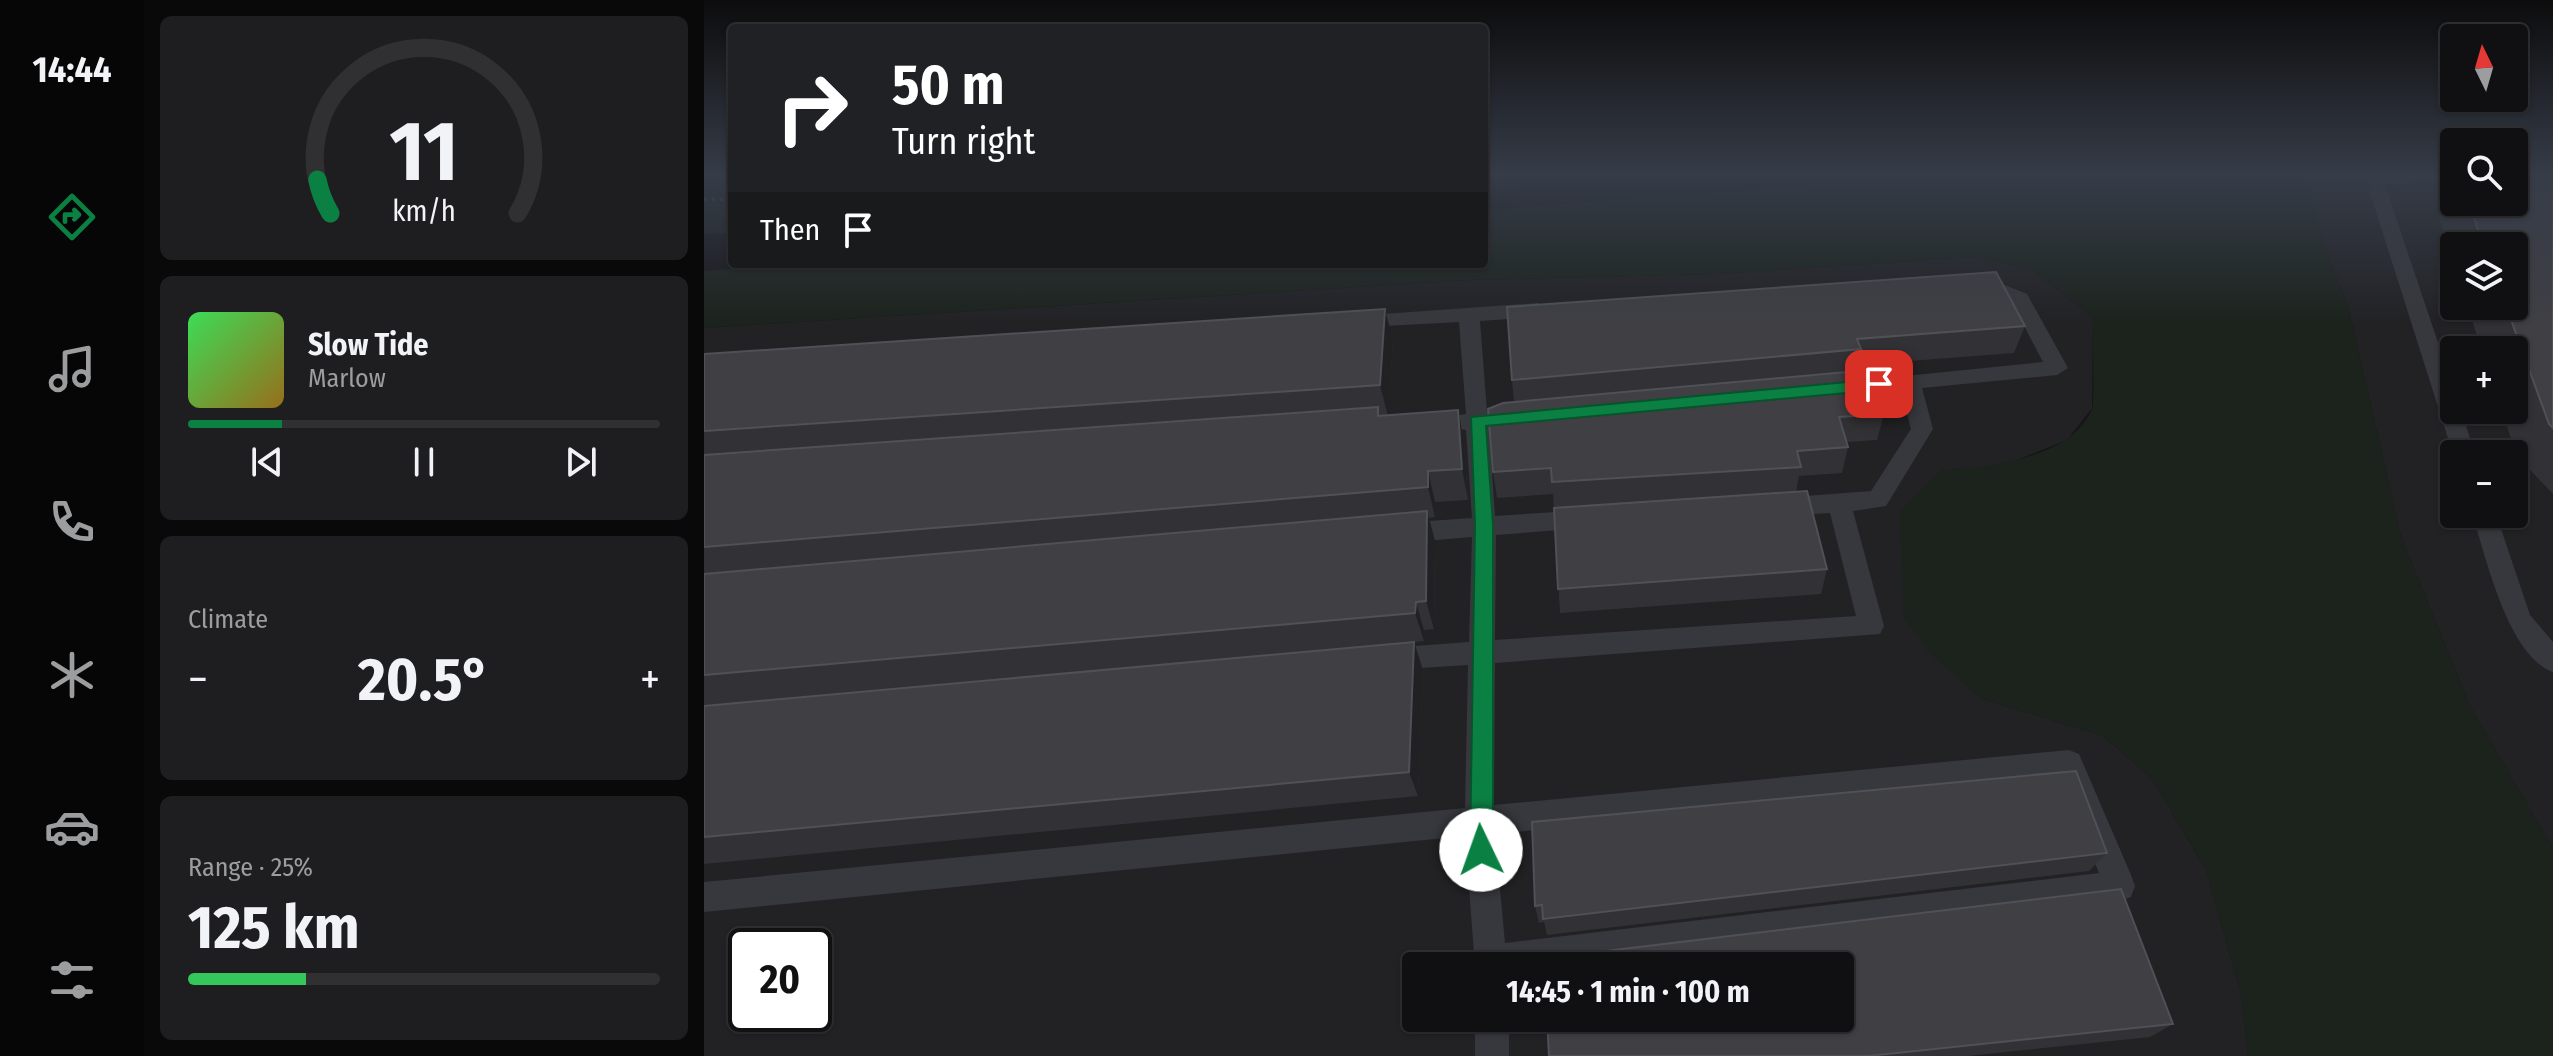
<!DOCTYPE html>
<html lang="en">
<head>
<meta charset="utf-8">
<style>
	:root { --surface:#101012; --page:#1e1e20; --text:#f1f3f6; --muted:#9c9d9f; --line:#303032; --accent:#0b8043 }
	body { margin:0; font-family:"Fira Sans Condensed",sans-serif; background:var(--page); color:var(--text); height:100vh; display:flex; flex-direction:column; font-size:30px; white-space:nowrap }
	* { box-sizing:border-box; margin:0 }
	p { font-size:26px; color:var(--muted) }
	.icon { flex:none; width:44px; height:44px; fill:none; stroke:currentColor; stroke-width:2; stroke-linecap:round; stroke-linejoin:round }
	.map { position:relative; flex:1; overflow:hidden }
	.drawer { display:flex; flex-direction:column; gap:16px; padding:16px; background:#09090a; width:560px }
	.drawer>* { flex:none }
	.guide { position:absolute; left:24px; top:24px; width:760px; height:244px; border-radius:8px; box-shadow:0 2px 6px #0004,0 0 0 2px var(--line); background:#202124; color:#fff; overflow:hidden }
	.needle { width:52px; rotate:355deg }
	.fabs { position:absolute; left:1736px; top:24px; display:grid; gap:16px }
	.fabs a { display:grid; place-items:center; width:88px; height:88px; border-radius:8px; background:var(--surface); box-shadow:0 2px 6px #0004,0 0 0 2px var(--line); font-size:40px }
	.speed { position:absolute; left:24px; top:928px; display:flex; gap:16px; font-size:40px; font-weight:700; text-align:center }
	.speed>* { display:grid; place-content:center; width:104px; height:104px; border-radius:50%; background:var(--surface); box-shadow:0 2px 6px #0004,0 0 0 2px var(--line); line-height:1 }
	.speed .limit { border:4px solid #111; border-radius:12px; background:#fff; color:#111 }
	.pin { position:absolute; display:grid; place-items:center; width:68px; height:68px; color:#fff; margin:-34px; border-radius:16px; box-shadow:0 4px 12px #0006 }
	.me { position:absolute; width:88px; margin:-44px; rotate:357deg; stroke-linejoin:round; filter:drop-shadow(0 0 6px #0008) }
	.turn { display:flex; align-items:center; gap:28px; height:168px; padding:0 32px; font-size:36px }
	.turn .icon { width:104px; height:104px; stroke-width:2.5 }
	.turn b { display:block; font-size:56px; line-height:68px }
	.then { display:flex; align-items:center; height:76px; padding:0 32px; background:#0003; gap:16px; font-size:30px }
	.big { font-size:60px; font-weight:700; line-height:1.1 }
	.drawer .card { flex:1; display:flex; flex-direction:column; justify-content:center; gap:12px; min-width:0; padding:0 28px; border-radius:12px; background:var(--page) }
	.drawer .dial { align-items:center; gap:0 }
	.dial svg { height:208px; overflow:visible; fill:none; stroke:var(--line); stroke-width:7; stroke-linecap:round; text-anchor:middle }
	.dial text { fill:var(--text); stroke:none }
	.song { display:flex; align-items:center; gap:24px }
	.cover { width:96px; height:96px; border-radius:12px; background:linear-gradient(135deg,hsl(130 70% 55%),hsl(40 70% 35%)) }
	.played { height:8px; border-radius:4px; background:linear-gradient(90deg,var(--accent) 20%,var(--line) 20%) }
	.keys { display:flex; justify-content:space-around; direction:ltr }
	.heat { display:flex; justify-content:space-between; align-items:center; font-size:44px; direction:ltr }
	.charge { height:12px; border-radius:6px; background:linear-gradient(90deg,#34c759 25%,var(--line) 0) }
	.trip { position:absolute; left:698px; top:952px; width:452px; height:80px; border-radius:8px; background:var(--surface); box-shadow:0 2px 6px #0004,0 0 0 2px var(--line); font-weight:700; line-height:80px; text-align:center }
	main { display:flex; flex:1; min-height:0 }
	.menu { display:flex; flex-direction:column; width:144px; justify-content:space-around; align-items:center; background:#060607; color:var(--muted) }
	.menu .icon { width:56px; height:56px }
	.menu .active { color:var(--accent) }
	.menu b { font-size:36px; color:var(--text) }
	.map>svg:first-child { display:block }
	.built { fill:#222225; fill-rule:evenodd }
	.green { fill:#1c231d }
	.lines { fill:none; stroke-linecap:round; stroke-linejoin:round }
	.path { stroke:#3d3f44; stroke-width:4; stroke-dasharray:3 5; stroke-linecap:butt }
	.service { fill:#37383d; fill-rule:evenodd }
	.wall { fill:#323236 }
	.shaded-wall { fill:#212124 }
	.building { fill:#3f3f44; stroke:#4f5156; stroke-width:2 }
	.route { fill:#0b8043; stroke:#07532c; stroke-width:2 }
</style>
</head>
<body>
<main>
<nav class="menu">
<b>14:44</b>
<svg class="icon active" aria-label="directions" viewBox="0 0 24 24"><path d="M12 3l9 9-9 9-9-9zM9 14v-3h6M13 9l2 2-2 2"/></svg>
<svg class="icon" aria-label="music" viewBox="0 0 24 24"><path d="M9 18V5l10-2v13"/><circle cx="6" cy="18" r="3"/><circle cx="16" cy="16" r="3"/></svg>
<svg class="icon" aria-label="phone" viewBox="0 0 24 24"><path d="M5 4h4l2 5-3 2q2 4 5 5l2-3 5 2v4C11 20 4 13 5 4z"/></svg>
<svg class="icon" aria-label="climate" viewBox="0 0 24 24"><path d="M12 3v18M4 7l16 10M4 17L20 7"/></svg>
<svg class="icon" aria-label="car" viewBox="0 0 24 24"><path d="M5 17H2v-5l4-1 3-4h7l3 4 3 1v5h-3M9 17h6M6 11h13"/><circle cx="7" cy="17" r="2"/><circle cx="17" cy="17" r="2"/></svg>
<svg class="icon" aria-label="filters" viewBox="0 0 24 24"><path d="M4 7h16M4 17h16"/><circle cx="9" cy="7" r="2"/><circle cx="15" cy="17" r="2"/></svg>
</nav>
<section class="drawer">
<div class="card dial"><svg viewBox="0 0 100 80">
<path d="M14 69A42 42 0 1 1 86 69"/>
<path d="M14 69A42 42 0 0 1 9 56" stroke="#0b8043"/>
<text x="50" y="56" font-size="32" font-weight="700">11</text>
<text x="50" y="72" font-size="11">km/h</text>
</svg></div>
<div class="card">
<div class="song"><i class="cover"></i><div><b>Slow Tide</b><p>Marlow</p></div></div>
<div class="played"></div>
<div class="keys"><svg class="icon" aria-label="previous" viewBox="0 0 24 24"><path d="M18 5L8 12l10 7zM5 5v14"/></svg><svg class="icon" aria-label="pause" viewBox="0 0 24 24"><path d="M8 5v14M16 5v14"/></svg><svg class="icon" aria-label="next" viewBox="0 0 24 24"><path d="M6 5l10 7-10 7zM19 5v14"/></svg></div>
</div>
<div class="card"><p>Climate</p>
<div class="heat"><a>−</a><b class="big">20.5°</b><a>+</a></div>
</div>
<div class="card"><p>Range · 25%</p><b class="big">125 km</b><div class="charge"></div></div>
</section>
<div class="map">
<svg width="1849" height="1056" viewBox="0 0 1849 1056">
	<rect width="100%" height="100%" fill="#161618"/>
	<!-- built -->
	<path class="built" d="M1602,176H1750V202H1810V176H1849V849L1766,706L1697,537L1645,310L1612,224ZM1750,246H1810V306H1750ZM1750,350H1810V410H1750ZM1750,454H1810V514H1750Z
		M1270,257L1326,268L1389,317L1388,408L1363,440L1298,466L1236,471L1276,698L1399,736L1448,778L1502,870L1537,993L1544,1056H0V328L767,280L1013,274ZM42,946H110V1014H42ZM712,966H1136V1018H712Z"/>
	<!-- green -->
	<path class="green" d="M0,176H28V233L0,234Z
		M780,176H1005L780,190Z
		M1220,176H1602L1612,224L1645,310L1697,537L1766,706L1849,849V1056H1544L1537,993L1502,870L1448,778L1399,736L1276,698L1225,653L1199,616L1196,510L1236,471C1281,467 1367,460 1388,409C1391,402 1388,334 1389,317L1326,268L1270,257L1013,274L767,280L0,328V271L89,264H780V210Z"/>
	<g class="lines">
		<!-- path -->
		<path class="path" d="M0,199H28"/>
		<!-- service -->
		<path class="service" d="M1665,176H1737L1729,181L1681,185L1750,390V410H1757L1771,454H1749L1662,180Z
			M1273,274L1323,294L1364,368L1353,375L1218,388L1229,429L1182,506L1149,511L1180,626L1176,634L791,663L790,805L1365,750L1375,754L1427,875L1431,886L1427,897L1416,901L879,966H771L761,836L0,912V882L761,808L764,665L684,670L675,667L671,659L675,651L684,648L765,642L768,537L696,543L687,540L684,533L687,526L696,523L768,518L762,430L750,428L747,422L750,416L762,414L755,322L644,328L641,323L644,318L651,316L834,303L844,310L834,317L776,321L783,412L817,409L828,417L817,425L785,428L791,516L883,510L891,512L895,519L891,526L883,528L792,535L791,640L1152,616L1126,513L1075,516L1067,513L1063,507L1067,501L1075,498L1167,491L1207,429L1197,390L1140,396L1132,393L1129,388L1132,383L1339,362L1308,303L1266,284L1263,280ZM1357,777L1395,873L801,943L791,834Z
			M1768,514H1792L1826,615L1849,642V672C1804,656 1782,557 1768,514Z
			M771,1018H805V1056H771Z"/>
	</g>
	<!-- wall -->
	<path class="wall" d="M1849,179V494L1812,455L1798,410H1810V350H1778L1763,306H1810V246H1750V265L1735,218L1750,197V202H1810Z
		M803,307L1321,326L1310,353L1153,365L1151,371L1180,414L1173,440L1143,442L1144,447L1138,473L1095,476L1092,492L1123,569L1117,594L856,613L849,494L793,498L789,472L810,402L808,380Z
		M681,309L689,341L684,415L754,410L760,442L764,500L731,502V517L725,518L731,541L730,629L720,630V641L0,706V354Z
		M710,642L719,670L714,796L0,864V706Z
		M1403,853L1385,871L843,935L840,922L835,923L831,906Z
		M1469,1024L1446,1037L1264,1056H845Z"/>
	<!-- shaded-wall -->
	<path class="shaded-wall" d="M681,309L689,341L684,416L676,385Z
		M754,410L760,442L764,500L758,469Z
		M724,471L731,502V517L724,487Z
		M723,511L731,541L730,629L722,601Z
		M712,602L720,630V641L711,613Z
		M710,642L719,670L714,796L705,772Z"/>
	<!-- building -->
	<path class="building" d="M1849,179V428L1845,424L1802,306H1810V246H1780L1764,202H1810V182Z
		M1292,272L1321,326L1153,339L1157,349L808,380L803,307Z
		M681,309L676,385L0,431V354Z
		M1164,370L1180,414L1135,417L1144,447L1093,451L1097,467L848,482L847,468L789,472L784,409L799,403Z
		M674,407V416L754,410L758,469L724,471V487L0,547V455Z
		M1103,491L1123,569L854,589L850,508Z
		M723,511L722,601L712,602L711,613L0,675V574Z
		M710,642L705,772L0,837V706Z
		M1372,771L1403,853L839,919L838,905L831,906L828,822Z
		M1417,889L1469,1024L1164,1056H845L843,1018H1136V966H841V954H877Z"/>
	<!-- sky -->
	<linearGradient id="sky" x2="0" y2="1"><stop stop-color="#0c0c0d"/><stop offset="0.54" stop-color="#363c48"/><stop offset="1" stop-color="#363c48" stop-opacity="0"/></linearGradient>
	<rect width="1849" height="324" fill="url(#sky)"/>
	<!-- route -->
	<path class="route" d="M1175,379L1183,384L1175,390L782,426L789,525V850L785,858L777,861L769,858L766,850L771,525L767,417Z"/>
</svg>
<div class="fabs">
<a><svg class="needle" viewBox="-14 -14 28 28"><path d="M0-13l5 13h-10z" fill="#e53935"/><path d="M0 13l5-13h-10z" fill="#9c9d9f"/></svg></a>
<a><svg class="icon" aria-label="search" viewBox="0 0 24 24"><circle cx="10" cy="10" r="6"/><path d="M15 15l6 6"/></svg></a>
<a><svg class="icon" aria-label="layers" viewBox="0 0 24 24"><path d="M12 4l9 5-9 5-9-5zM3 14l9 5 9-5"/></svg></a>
<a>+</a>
<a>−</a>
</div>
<div class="speed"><div class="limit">20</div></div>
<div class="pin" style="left:1175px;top:384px;background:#d93025"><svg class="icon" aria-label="arrive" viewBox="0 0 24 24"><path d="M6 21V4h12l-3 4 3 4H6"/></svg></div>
<svg class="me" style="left:777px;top:850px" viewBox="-20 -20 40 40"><circle r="19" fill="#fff"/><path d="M0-13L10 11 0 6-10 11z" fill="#0b8043"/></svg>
<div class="trip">14:45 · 1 min · 100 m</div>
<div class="guide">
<div class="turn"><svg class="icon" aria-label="right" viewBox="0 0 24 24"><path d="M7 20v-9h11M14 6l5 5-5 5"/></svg><div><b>50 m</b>Turn right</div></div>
<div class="then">Then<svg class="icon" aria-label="arrive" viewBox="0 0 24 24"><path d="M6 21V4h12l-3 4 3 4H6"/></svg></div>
</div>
</div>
</main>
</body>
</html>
